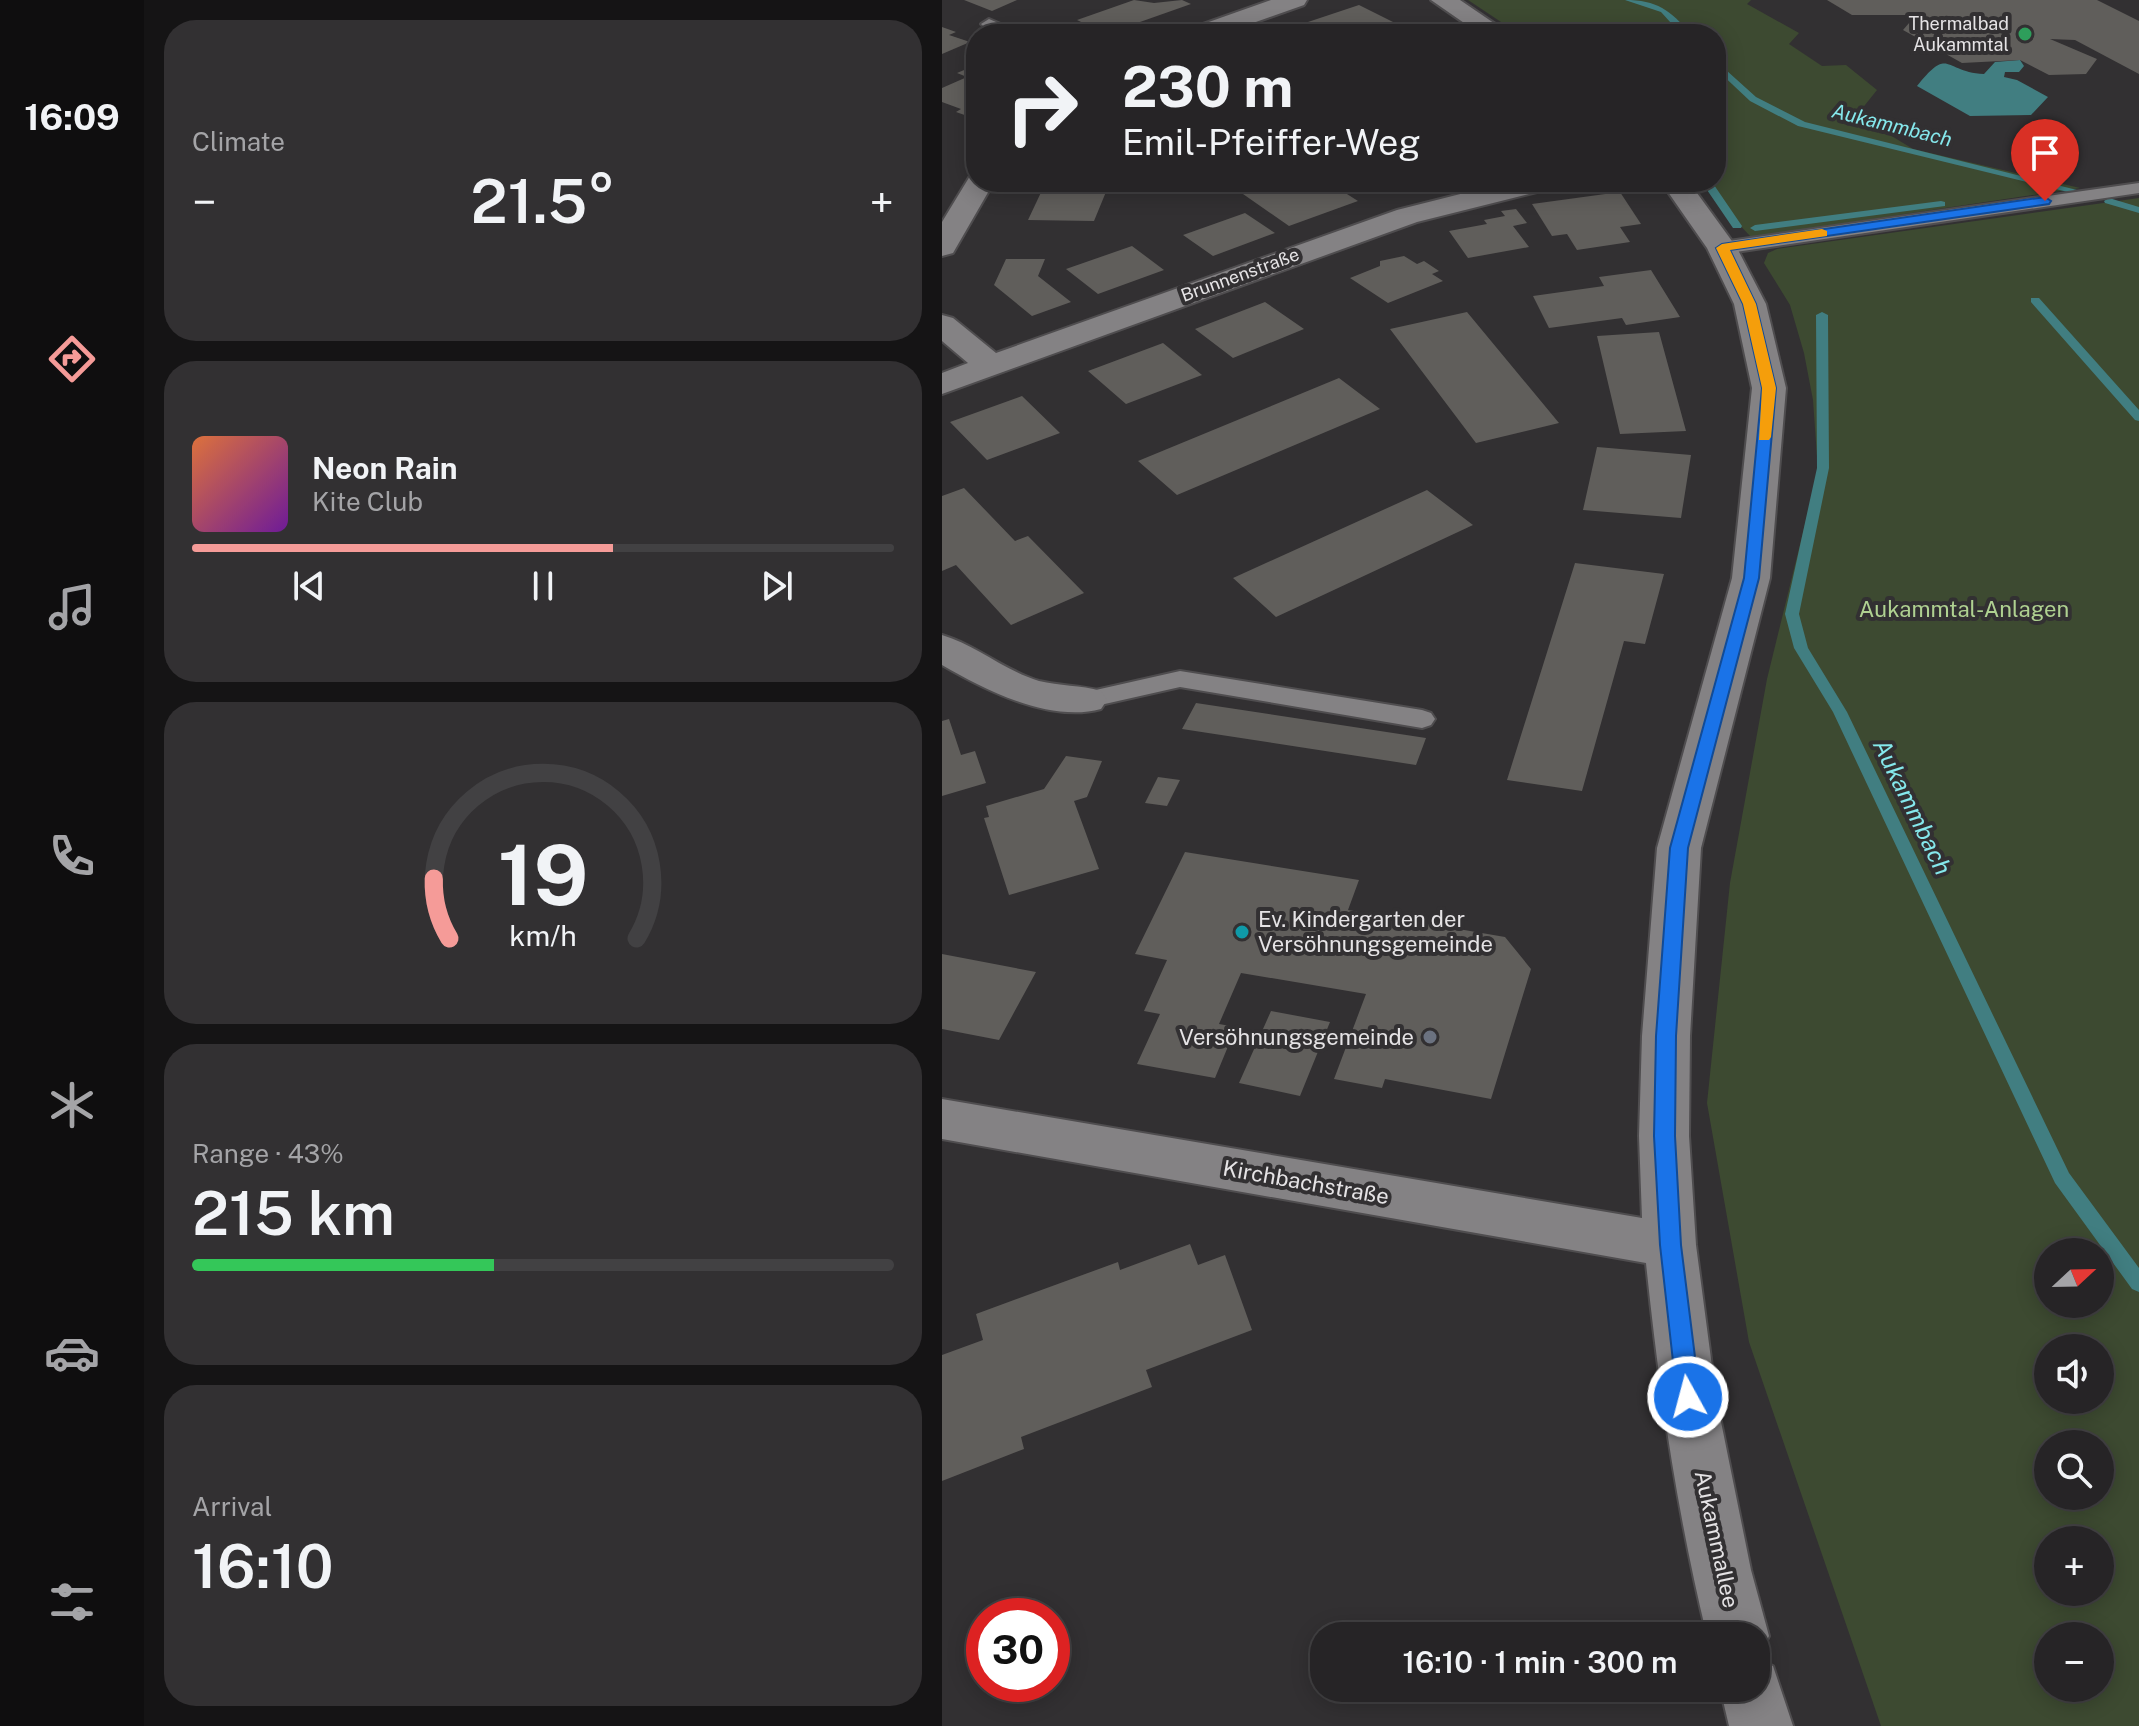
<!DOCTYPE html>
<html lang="en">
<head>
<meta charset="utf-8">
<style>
	:root { --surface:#262426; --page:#323032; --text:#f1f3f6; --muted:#a4a4a7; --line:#424143; --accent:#f59b98 }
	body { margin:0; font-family:"Public Sans",sans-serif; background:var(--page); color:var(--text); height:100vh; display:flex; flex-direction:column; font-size:30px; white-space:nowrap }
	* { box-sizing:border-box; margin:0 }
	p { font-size:26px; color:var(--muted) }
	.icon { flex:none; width:44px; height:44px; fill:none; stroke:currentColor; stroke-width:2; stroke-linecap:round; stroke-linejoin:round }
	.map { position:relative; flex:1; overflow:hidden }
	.panel { display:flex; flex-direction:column; gap:20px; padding:20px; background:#151415; width:798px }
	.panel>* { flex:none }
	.guide { position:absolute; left:24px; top:24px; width:760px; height:168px; border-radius:32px; box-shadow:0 4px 20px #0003,0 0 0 2px var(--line); background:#262426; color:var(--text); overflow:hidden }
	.needle { width:52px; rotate:68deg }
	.controls { position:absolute; left:1092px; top:1238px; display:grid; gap:16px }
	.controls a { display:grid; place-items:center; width:80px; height:80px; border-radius:50%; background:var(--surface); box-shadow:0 4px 20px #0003,0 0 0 2px var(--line); font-size:40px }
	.speed { position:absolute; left:24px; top:1598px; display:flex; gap:16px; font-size:40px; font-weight:700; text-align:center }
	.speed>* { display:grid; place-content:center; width:104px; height:104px; border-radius:50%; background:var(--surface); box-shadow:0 4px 20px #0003,0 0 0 2px var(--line); line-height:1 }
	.speed .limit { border:12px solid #d22; background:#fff; color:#111 }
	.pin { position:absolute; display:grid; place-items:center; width:68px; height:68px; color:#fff; margin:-82px -34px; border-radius:50% 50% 50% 0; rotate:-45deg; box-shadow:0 0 8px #0007 }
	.pin .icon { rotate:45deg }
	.me { position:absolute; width:88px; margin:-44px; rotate:353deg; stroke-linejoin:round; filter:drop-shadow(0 0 6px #0008) }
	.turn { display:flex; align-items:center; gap:28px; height:168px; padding:0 24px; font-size:36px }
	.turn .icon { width:104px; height:104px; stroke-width:2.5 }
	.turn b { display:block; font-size:56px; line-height:68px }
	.big { font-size:60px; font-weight:600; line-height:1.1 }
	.panel .tile { flex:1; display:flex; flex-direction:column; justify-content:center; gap:12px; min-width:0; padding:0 28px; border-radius:32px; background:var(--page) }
	.panel .dial { align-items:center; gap:0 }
	.dial svg { height:208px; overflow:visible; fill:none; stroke:var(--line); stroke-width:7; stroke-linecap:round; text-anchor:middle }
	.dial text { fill:var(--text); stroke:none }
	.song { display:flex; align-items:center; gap:24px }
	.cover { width:96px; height:96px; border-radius:12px; background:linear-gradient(135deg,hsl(20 70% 55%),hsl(280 70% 35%)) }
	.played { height:8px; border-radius:4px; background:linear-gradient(90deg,var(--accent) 60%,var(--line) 60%) }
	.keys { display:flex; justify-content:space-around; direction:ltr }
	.heat { display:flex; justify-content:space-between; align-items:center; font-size:44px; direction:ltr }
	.charge { height:12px; border-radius:6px; background:linear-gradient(90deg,#34c759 43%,var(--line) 0) }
	.trip { position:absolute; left:368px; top:1622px; width:460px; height:80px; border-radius:32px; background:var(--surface); box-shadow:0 4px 20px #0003,0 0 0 2px var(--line); font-weight:600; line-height:80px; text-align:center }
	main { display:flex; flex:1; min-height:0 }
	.tab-bar { display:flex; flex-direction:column; width:144px; justify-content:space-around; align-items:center; background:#0f0e0f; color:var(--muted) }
	.tab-bar .icon { width:56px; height:56px }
	.tab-bar .active { color:var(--accent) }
	.tab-bar b { font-size:36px; color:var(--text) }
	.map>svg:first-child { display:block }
	.green { fill:#3d4a31; fill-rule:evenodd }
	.water { fill:#417e81 }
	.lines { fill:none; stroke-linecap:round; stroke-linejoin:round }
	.stream { fill:#417e81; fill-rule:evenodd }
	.building { fill:#605e5b }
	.lane-casing { stroke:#4f4d4f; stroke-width:4 }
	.street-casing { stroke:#4f4d4f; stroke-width:4 }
	.lane { fill:#848284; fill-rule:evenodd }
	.street { fill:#848284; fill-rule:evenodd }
	.route { fill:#1a73e8; stroke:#114b97; stroke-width:2 }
	.slow { fill:#f59e0b }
	.leisure-dot { fill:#2e9e5b; stroke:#323032; stroke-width:3 }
	.culture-dot { fill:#0f9aa8; stroke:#323032; stroke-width:3 }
	.worship-dot { fill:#6b7280; stroke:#323032; stroke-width:3 }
	.labels { text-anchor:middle; stroke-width:8; stroke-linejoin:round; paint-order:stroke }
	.far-poi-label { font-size:18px; fill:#e5e3e5; stroke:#323032; text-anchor:end }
	.far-street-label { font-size:18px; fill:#e5e3e5; stroke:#323032 }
	.far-water-label { font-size:20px; font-style:italic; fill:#85e8ec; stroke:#323032 }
	.park-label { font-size:22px; fill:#afd191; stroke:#323032 }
	.poi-label { font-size:22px; fill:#e5e3e5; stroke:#323032; text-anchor:start }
	.street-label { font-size:22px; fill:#e5e3e5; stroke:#323032 }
	.water-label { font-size:24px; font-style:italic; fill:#85e8ec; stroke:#323032 }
</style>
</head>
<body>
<main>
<nav class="tab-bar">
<b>16:09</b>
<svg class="icon active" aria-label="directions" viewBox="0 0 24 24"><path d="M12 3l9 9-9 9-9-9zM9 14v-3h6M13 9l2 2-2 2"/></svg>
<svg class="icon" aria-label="music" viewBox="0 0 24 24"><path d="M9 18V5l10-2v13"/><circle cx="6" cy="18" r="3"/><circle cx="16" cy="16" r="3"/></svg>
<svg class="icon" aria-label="phone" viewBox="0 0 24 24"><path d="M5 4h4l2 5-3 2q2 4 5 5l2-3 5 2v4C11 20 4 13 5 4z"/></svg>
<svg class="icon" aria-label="climate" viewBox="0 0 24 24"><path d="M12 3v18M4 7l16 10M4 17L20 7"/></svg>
<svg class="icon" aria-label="car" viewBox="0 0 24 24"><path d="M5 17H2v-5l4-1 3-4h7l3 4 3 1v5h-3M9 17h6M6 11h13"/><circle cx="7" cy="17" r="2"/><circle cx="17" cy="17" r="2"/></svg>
<svg class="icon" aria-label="filters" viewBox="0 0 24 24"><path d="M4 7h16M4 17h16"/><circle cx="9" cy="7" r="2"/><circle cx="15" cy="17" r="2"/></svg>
</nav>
<section class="panel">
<div class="tile"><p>Climate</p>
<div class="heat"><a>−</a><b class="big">21.5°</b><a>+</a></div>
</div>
<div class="tile">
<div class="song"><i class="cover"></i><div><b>Neon Rain</b><p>Kite Club</p></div></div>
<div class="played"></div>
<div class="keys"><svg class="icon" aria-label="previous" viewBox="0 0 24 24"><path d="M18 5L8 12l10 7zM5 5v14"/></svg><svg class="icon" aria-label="pause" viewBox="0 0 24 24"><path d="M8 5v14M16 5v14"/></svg><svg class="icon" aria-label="next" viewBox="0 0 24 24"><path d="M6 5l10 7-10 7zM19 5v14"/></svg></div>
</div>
<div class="tile dial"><svg viewBox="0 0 100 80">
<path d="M14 69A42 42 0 1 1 86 69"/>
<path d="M14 69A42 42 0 0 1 8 46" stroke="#f59b98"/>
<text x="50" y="56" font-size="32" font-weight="700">19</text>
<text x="50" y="72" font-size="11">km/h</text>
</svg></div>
<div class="tile"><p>Range · 43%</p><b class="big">215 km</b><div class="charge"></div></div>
<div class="tile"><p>Arrival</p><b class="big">16:10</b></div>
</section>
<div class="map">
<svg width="1197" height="1726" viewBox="0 0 1197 1726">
	<rect width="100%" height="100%" fill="#323032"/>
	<!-- green -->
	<path class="green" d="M526,0H809L805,4L857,33L847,44L880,66L904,65L935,90L915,115L971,149L1138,188L809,237L757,182H774V34H577Z
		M1197,198V1726H939L807,1342L765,1103L788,883L825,679L876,471L871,400L862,353L848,305L822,263L826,253L835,249ZM1106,1252H1158V1304H1106ZM1106,1348H1158V1400H1106ZM1106,1444H1158V1496H1106ZM1106,1540H1158V1592H1106ZM1106,1636H1158V1688H1106Z"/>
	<!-- water -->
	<path class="water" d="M1078,60L1082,66L1077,72H1063L1062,77L1075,80L1106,97L1089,115L1028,116L975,86C1008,45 1001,72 1042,74L1053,62Z"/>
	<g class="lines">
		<!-- stream -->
		<path class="stream" d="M683,0C715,0 728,10 749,34H739L719,12Z
			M774,61L814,97L863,122L1139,191L1134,194L856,126L808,101L774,69Z
			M762,182H770L800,226L799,228H791L761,184Z
			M1167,198L1197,207V213L1163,203L1162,201Z
			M999,201L1003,202V206L813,231L808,228L813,225Z
			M1089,298H1097L1197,410V421L1193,420L1089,302Z
			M880,312L886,315L887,468L857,614L866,648L905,712L1127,1173L1197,1268V1292L1190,1289L1113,1183L891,712L852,648L843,614L875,468L874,315Z"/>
	</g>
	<!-- building -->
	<path class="building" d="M22,0H75L50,11Z
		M192,0L212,3L240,0L249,4L164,34L135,20Z
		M885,0H1155L1197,21V74L1133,40L1108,39L1155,59L1144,74L1107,75L1078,60L1020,63L961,30L974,15H910Z
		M417,5L453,23L421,34H368L354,26Z
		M0,27L14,32L7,35L28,42L0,54Z
		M34,65V102L27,105L34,108V119L14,112L19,109L0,102V88L25,77L15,73Z
		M202,182H228L227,189H200Z
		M367,182H386L416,201L347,226L301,194L326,186L336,193Z
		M102,186L166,187L152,221L86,220Z
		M678,192L699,224L678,227L688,242L635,250L625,234L610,236L590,204Z
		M574,209L585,223L571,226L587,247L526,258L507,231L545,224L542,220L563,216L559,211Z
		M303,213L333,233L271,256L241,235Z
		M190,246L222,270L156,294L124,269Z
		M462,256L475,264L482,261L497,271L490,274L501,281L446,303L408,278L438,266V261Z
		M64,259H103L96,276L129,302L90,316L52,285Z
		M709,270L738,317L684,325L680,318L607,328L591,296L662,286L657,277Z
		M323,302L362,329L291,358L253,329Z
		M525,312L617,423L534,443L448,329Z
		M717,332L744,431L678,434L655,336Z
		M221,343L260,375L184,404L146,371Z
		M397,378L438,409L235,495L196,461Z
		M80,396L118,433L45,460L8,422Z
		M655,447L749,455L739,518L641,510Z
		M22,488L73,541L86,536L142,593L69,625L14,565L0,571V496Z
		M485,490L531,525L334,617L291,578Z
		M633,563L722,574L703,644L682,641L640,791L565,780Z
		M254,703L484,738L474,765L240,729Z
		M7,719L19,755L33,751L44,783L0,796V721Z
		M124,756L160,761L145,797L132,801L157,869L67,895L42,818L47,817L44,806L102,789Z
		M216,777L238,780L225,806L203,803Z
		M243,852L417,880L406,910L563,937L589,969L549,1099L443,1079L440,1088L392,1079L424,994L299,973L277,1024L294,1027L273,1078L195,1064L218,1014L202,1011L225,960L193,954Z
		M0,954L94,972L57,1040L0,1029Z
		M329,1011L388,1022L358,1096L297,1083Z
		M248,1244L256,1265L283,1255L310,1330L204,1370L210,1387L79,1437L82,1449L0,1481V1355L41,1340L34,1314L176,1262L178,1270Z"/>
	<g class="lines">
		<!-- lane casing -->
		<g class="lane-casing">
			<path id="lane" d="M47,19L75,31L77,34C63,34 49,35 39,24Z
				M1197,183V193L780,254L770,248L780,242Z
				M238,671L480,710L489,713L493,719L489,725L480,728L238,687L145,708L136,706L132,700L136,694Z"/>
		</g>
		<!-- street casing -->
		<g class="street-casing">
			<path id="street" d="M329,0H365L362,5L280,34H243L247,29Z
				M489,0H518L568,34H538Z
				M34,174V182H52L11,253L0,256V222L28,176Z
				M566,182H615L611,188L475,222L0,394V373L26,363L0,341V315L11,318L54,353L455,210Z
				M719,182H747L795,248L824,304L844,388L828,578L759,848L748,1036L747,1136L754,1245L774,1397L809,1570L827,1636L815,1659L831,1666L851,1726H787L778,1688H814V1636H765C735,1513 717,1389 704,1263L0,1139V1099L700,1218L697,1136L700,1036L715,848L790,578L810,388L792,304L765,248Z
				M0,635C34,645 63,671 97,681C117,686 139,685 159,691L165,700L159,709C108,723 43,690 0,665Z"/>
		</g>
		<!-- lane -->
		<use href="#lane" class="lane"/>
		<!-- street -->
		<use href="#street" class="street"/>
	</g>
	<!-- route -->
	<path class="route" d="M1103,197L1109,201L1107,204L788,250L814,304L834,388L817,578L746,848L734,1036L733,1136L739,1245L758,1397L755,1405L746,1408L738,1405L735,1397L718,1245L712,1136L714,1036L728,848L802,578L820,388L801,304L774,248L780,244Z"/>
	<!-- slow -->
	<path class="slow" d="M880,229L885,231V236L788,250L814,304L834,388L829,437L827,440H817L820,388L801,304L774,248L780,244Z"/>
	<!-- markers -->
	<circle class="leisure-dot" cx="1083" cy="34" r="8"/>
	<circle class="culture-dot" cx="300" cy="932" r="8"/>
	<circle class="worship-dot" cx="488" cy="1037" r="8"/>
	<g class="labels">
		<!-- far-poi labels -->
		<g class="far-poi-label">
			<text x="1067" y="30">Thermalbad<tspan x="1067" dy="21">Aukammtal</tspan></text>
		</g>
		<!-- far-street labels -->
		<g class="far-street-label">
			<text transform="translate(298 275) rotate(-20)" y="6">Brunnenstraße</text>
		</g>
		<!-- far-water labels -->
		<g class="far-water-label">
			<text transform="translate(950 125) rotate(14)" y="7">Aukammbach</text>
		</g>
		<!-- park labels -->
		<g class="park-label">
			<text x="1022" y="617">Aukammtal-Anlagen</text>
		</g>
		<!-- poi labels -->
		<g class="poi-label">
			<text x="316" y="927">Ev. Kindergarten der<tspan x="316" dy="25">Versöhnungsgemeinde</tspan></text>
			<text x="472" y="1045" text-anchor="end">Versöhnungsgemeinde</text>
		</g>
		<!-- street labels -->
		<g class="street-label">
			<text transform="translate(364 1182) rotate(10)" y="8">Kirchbachstraße</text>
			<text transform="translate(775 1539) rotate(78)" y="8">Aukammallee</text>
		</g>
		<!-- water labels -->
		<g class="water-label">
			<text transform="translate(970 807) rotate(64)" y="8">Aukammbach</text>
		</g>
	</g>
</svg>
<div class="controls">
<a><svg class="needle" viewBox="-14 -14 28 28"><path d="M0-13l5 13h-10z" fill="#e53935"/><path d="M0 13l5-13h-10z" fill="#a4a4a7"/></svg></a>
<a><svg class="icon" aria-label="sound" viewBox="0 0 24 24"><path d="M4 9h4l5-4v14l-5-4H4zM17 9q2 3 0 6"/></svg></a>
<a><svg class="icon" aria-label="search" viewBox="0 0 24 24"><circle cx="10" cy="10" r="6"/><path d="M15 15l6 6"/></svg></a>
<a>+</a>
<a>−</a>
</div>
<div class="speed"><div class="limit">30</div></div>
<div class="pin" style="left:1103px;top:201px;background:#d93025"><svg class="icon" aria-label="arrive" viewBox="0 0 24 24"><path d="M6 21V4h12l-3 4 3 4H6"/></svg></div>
<svg class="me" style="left:746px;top:1397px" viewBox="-20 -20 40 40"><circle r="17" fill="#1a73e8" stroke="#fff" stroke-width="3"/><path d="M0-11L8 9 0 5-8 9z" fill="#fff"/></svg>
<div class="trip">16:10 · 1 min · 300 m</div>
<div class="guide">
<div class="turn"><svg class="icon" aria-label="right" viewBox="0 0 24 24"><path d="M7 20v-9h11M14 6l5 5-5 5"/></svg><div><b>230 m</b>Emil-Pfeiffer-Weg</div></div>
</div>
</div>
</main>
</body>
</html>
